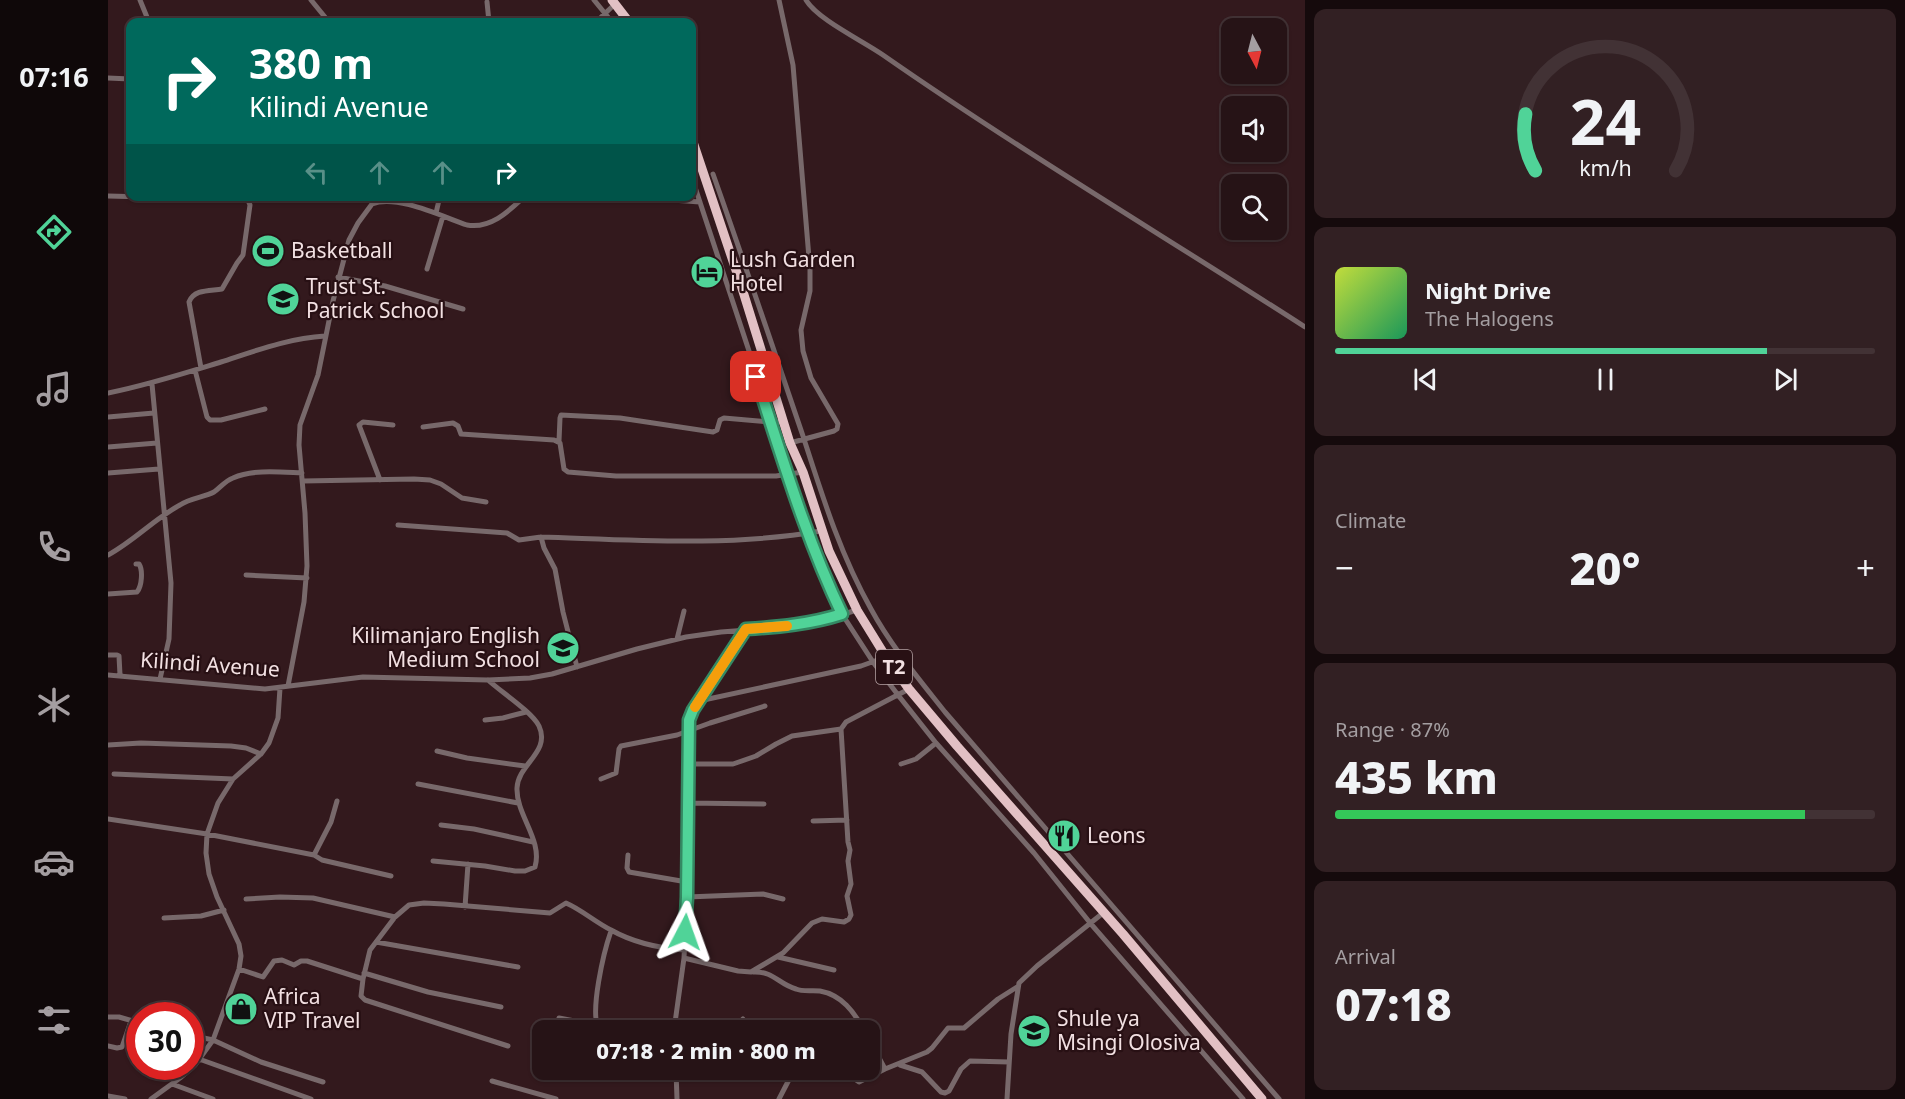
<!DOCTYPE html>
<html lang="en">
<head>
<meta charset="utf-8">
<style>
	:root { --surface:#261316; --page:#322023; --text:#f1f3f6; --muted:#a49ea1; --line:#423235; --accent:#50d398 }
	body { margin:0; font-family:"Noto Sans",sans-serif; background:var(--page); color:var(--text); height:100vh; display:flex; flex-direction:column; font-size:22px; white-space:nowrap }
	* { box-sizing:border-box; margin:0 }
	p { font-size:20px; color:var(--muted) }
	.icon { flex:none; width:33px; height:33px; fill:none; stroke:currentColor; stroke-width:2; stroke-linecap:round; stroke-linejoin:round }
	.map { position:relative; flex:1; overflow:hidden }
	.panel { display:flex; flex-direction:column; gap:9px; padding:9px; background:#150a0c; width:600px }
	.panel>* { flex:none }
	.banner { position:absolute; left:18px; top:18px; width:570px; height:183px; border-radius:12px; box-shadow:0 2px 4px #0004,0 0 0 2px var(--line); background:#00695c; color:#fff; overflow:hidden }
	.needle { width:39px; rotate:173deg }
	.controls { position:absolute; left:1113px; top:18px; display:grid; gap:12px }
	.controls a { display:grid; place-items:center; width:66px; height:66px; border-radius:12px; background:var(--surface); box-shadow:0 2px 4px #0004,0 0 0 2px var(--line); font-size:30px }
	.speed { position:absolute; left:18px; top:1002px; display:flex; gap:12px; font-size:30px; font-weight:700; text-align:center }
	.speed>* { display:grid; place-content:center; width:78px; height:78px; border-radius:50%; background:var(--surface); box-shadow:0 2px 4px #0004,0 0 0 2px var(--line); line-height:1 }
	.speed .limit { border:9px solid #d22; background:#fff; color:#111 }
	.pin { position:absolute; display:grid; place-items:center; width:51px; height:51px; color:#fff; margin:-26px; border-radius:12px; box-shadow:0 3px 9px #0006 }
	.me { position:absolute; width:66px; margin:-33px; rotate:4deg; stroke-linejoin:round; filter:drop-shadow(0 0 4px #0008) }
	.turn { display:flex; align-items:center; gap:21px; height:126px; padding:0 24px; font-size:27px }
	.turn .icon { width:78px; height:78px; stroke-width:2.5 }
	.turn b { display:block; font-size:42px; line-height:51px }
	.lanes { display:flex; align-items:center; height:57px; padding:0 24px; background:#0003; justify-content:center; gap:30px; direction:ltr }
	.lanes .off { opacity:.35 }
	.big { font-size:45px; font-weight:800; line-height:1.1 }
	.panel .widget { flex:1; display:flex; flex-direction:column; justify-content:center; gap:9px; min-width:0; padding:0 21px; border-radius:12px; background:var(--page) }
	.panel .dial { align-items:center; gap:0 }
	.dial svg { height:156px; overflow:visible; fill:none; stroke:var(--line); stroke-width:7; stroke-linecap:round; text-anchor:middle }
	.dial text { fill:var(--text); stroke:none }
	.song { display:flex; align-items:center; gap:18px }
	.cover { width:72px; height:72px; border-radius:9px; background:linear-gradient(135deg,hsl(70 70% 55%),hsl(150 70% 35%)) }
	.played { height:6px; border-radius:3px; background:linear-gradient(90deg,var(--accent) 80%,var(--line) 80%) }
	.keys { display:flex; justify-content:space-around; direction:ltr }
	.heat { display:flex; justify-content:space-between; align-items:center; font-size:33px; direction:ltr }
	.charge { height:9px; border-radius:4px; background:linear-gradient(90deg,#34c759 87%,var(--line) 0) }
	.trip { position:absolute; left:424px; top:1020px; width:348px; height:60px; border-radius:12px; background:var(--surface); box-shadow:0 2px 4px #0004,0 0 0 2px var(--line); font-weight:800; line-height:60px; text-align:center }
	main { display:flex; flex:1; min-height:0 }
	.tab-bar { display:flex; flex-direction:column; width:108px; justify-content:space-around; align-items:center; background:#0f0809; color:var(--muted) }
	.tab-bar .icon { width:42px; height:42px }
	.tab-bar .selected { color:var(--accent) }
	.tab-bar b { font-size:27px; color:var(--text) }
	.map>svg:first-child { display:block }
	.green { fill:#603139 }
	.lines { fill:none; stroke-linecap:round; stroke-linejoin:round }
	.minor { stroke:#78696b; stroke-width:5 }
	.trunk { stroke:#e2c0c4; stroke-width:9 }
	.route-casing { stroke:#348963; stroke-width:15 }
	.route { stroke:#50d398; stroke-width:10 }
	.slow { stroke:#f59e0b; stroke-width:10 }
	.labels { text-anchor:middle; stroke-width:4.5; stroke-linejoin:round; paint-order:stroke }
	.shield { fill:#281014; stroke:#b5a2a4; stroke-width:1.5 }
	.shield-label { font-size:20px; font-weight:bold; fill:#f2e0e2 }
	.poi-label { font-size:21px; fill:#f2e0e2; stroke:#281014; text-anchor:start }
	.street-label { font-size:21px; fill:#f2e0e2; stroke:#281014 }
</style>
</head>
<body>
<main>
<nav class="tab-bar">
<b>07:16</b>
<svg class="icon selected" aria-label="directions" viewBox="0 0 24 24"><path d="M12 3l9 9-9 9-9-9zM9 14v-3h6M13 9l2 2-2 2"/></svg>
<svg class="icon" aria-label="music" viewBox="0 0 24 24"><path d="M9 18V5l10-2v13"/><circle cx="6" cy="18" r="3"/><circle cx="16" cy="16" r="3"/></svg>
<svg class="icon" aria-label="phone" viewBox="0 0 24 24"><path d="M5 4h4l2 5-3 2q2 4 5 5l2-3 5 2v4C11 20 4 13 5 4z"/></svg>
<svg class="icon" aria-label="climate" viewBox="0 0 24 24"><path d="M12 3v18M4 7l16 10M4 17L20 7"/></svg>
<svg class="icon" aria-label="car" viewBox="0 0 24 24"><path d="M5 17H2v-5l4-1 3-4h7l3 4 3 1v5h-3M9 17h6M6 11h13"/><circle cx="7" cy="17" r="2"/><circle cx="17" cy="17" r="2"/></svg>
<svg class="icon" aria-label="filters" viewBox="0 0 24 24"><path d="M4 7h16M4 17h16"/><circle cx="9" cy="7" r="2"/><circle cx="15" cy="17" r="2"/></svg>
</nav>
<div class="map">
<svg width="1197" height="1099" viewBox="0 0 1197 1099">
	<rect width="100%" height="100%" fill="#33191d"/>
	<!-- green -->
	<path class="green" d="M155,236L168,237L165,267L151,266Z"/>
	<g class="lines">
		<!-- minor -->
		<path class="minor" d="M32,0L41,22
			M203,0L221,22
			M486,0L504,22
			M671,0L685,65L702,270V291L693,330L695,351L703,378L730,424L729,429L726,431L682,443
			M698,0C709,19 755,41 775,55C913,151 1056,236 1197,327
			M379,2L381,22
			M353,22H354
			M488,22L507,4
			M0,78L22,79
			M605,174C636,261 665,348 695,436C714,495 732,554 763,609C783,646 811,679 837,712L1171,1099
			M584,178L701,533L716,575L734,614L765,662L790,695L828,743L926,853L983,924L1135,1099
			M0,196L76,198
			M508,196L592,202
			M328,213L332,196
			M319,269L335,216
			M230,277L277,286L355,309
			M93,368L81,302C86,289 102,291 114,289L129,263L135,255L142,205L140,200L136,196
			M87,370L99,417L102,420H113L157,409
			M44,384L63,583L61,639L52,679
			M0,393C40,385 74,374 113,362C147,351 181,338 217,336
			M0,417L46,413
			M315,427L345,423L350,426L353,434L446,440L452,443L456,469L460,472L508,476H668L695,472
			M451,441L452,418L453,415L512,418L605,432L609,430L612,420L616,418L663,422H675
			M0,447L49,443
			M0,473L51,469
			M272,480L251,425L255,422L285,425
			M195,481L306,479L322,480L333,484L354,498L378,502
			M290,525L399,533L411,540L433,537C526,540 621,547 713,531
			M433,537L436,548L447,569L455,612L469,667
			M0,555C26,541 46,519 72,505C82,498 97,497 106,492C113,487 117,481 125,478C145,469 172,472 194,473
			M138,575L199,578
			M0,594L29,592C34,586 35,570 31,564H28
			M569,639L576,611
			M0,655H9L11,656L12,675
			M0,675L157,689L255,677L380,680L422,678L444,674L529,649L578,637L613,632L678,627L716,620L749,610
			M180,686L196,602L199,566L197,513L191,445L192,425L210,375L225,301L241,240L250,223L264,204C289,194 335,217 359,225C383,229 401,211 417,196
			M591,701L753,666L778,657
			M377,720L395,718L418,712
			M0,745L33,743L123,746L138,748L153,754
			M329,751L359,758L417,766
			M581,764H625L648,756L668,744L684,736L733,729
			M793,764L808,759L828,743
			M6,774L125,779
			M493,779L508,773L511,749L513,746L569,735L602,723L657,706
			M310,784L410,803
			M579,803L656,804
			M0,819L99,834L206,855L214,860L283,876
			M705,821L739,820
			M333,825L366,829L425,842
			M206,855L223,822L229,801
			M520,855L519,868L521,872L579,882
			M325,861L377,866L407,871H417L427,867C435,840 408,815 409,788C410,764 443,752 431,726C424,712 393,692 380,680
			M579,897L655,894L675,899
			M138,899L172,897L205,898L287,917
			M357,907L360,864
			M56,918L93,916L116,910
			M268,942L410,967
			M670,957L726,970
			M576,958L630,971L643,972L675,953L704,923L714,919L736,922L741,919L743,915L739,896L743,884L740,861L742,850L740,842L733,729L738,722L801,689
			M131,969L155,977L166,961L174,960L186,965L193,961H199L255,979
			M645,972C666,971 670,984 688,989C695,992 704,990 712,991C734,995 746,1012 756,1030
			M256,973L320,992L393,1007
			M0,1017H11L32,1023
			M451,1018L488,1025
			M567,1028L589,1030
			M491,1030C481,1013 496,951 503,931
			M566,1030L576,958L579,897L581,720L585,710L638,629
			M625,1030L635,1019
			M82,1035L105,1040L153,1062L215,1082
			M762,1041L777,1069
			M0,1046L9,1048L14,1047L23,1021
			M400,1046L257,1000L253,996L255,979L262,950L287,917L301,905L316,903L336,904L442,913L458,903C474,910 487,922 503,930C526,943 549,948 576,950
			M91,1059L203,1099
			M792,1065L814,1072L833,1092L837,1093L841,1091L853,1069L862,1061L901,1062
			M568,1070L569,1099
			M734,1070L751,1082L777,1069L819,1052L824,1048L840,1028H856L890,999L909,987
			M384,1081L448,1099
			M64,1084L105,1099
			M0,1096L17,1099
			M43,1099L72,1078L87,1065L105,1040L131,969L133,956L131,944L109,897L101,874L98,853L99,834L110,803L125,779L153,754L161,743L170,718L172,688
			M671,1099L686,1070
			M899,1099L903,1034L911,983L929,966L995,913"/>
		<!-- trunk -->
		<path class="trunk" d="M504,0L521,22
			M584,139L633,285L682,443L695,472L721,551L749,610L778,657L801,689L849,746L1015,934L1154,1099"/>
	</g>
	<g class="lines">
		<!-- route casing -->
		<g class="route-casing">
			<path id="route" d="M577,932L579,897L581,720L585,710L638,629C671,627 703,624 734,614C698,539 674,457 648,377"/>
		</g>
		<!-- route -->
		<use href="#route" class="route"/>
		<!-- slow -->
		<path class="slow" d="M587,707L638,629L679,626"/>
	</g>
	<!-- icons -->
	<defs>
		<g id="stadium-disc" transform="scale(1.725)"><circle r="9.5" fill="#50d398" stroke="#281014"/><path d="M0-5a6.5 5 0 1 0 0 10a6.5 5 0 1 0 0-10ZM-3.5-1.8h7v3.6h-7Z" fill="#111"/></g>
		<g id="hotel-disc" transform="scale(1.725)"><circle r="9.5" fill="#50d398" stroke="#281014"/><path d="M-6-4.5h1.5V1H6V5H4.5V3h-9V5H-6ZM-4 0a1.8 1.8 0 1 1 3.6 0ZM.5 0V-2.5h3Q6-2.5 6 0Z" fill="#111"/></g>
		<g id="school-disc" transform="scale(1.725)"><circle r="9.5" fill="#50d398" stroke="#281014"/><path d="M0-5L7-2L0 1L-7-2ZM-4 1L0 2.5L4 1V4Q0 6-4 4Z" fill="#111"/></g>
		<g id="restaurant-disc" transform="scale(1.725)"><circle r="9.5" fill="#50d398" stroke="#281014"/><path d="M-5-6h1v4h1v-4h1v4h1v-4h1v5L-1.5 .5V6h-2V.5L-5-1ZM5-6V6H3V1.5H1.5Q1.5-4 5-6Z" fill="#111"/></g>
		<g id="shop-disc" transform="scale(1.725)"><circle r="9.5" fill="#50d398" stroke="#281014"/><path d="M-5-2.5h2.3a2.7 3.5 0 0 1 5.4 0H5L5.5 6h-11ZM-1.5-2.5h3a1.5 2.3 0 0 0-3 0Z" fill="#111"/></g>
	</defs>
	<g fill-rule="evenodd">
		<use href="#stadium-disc" x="160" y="251"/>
		<use href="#hotel-disc" x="599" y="272"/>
		<use href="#school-disc" x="175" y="299"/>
		<use href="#school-disc" x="455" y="648"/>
		<use href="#restaurant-disc" x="956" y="836"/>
		<use href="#shop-disc" x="133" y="1009"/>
		<use href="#school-disc" x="926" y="1031"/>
	</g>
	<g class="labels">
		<!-- shield labels -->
		<rect class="shield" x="768" y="650" width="36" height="34" rx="4.5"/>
		<g class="shield-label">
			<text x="786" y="674">T2</text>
		</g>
		<!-- poi labels -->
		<g class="poi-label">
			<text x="183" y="258">Basketball</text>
			<text x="622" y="267">Lush Garden<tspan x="622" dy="24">Hotel</tspan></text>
			<text x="198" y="294">Trust St.<tspan x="198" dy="24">Patrick School</tspan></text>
			<text x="432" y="643" text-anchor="end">Kilimanjaro English<tspan x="432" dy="24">Medium School</tspan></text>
			<text x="979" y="843">Leons</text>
			<text x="156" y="1004">Africa<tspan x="156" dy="24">VIP Travel</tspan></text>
			<text x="949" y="1026">Shule ya<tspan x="949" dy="24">Msingi Olosiva</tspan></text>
		</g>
		<!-- street labels -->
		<g class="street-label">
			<text transform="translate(102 665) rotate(4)" y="7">Kilindi Avenue</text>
		</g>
	</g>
</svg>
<div class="controls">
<a><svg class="needle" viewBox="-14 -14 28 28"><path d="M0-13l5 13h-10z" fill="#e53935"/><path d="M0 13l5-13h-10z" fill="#a49ea1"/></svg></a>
<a><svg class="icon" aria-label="sound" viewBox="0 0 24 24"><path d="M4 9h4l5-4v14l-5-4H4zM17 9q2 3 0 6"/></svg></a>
<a><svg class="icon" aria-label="search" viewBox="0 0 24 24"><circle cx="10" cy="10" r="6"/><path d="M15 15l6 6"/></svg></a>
</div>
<div class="speed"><div class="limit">30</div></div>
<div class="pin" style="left:648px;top:377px;background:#d93025"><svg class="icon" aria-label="arrive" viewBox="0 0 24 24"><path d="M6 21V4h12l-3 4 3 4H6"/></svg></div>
<svg class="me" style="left:577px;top:932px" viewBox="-20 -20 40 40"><path d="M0-17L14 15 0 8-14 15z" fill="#50d398" stroke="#fff" stroke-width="4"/></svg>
<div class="trip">07:18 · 2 min · 800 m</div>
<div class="banner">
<div class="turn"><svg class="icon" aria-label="right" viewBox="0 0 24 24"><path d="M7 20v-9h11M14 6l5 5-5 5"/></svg><div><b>380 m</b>Kilindi Avenue</div></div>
<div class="lanes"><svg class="icon off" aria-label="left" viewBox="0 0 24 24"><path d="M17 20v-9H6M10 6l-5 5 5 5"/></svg><svg class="icon off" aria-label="ahead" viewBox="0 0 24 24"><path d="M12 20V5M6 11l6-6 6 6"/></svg><svg class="icon off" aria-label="ahead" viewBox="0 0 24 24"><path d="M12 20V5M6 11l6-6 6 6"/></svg><svg class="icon" aria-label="right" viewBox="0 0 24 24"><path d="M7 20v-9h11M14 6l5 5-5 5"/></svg></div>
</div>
</div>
<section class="panel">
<div class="widget dial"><svg viewBox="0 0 100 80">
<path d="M14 69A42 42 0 1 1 86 69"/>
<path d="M14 69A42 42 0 0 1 9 40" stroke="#50d398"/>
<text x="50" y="56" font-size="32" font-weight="700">24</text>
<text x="50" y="72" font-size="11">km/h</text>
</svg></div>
<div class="widget">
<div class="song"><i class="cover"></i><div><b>Night Drive</b><p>The Halogens</p></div></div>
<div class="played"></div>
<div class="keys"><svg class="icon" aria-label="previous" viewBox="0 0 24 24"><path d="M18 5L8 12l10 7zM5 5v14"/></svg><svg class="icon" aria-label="pause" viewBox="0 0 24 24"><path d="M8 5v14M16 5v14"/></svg><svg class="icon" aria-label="next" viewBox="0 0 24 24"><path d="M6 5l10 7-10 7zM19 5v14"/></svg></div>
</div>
<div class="widget"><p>Climate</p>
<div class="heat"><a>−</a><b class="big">20°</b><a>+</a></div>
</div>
<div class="widget"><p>Range · 87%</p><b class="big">435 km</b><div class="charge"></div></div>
<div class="widget"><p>Arrival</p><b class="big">07:18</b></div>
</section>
</main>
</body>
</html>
